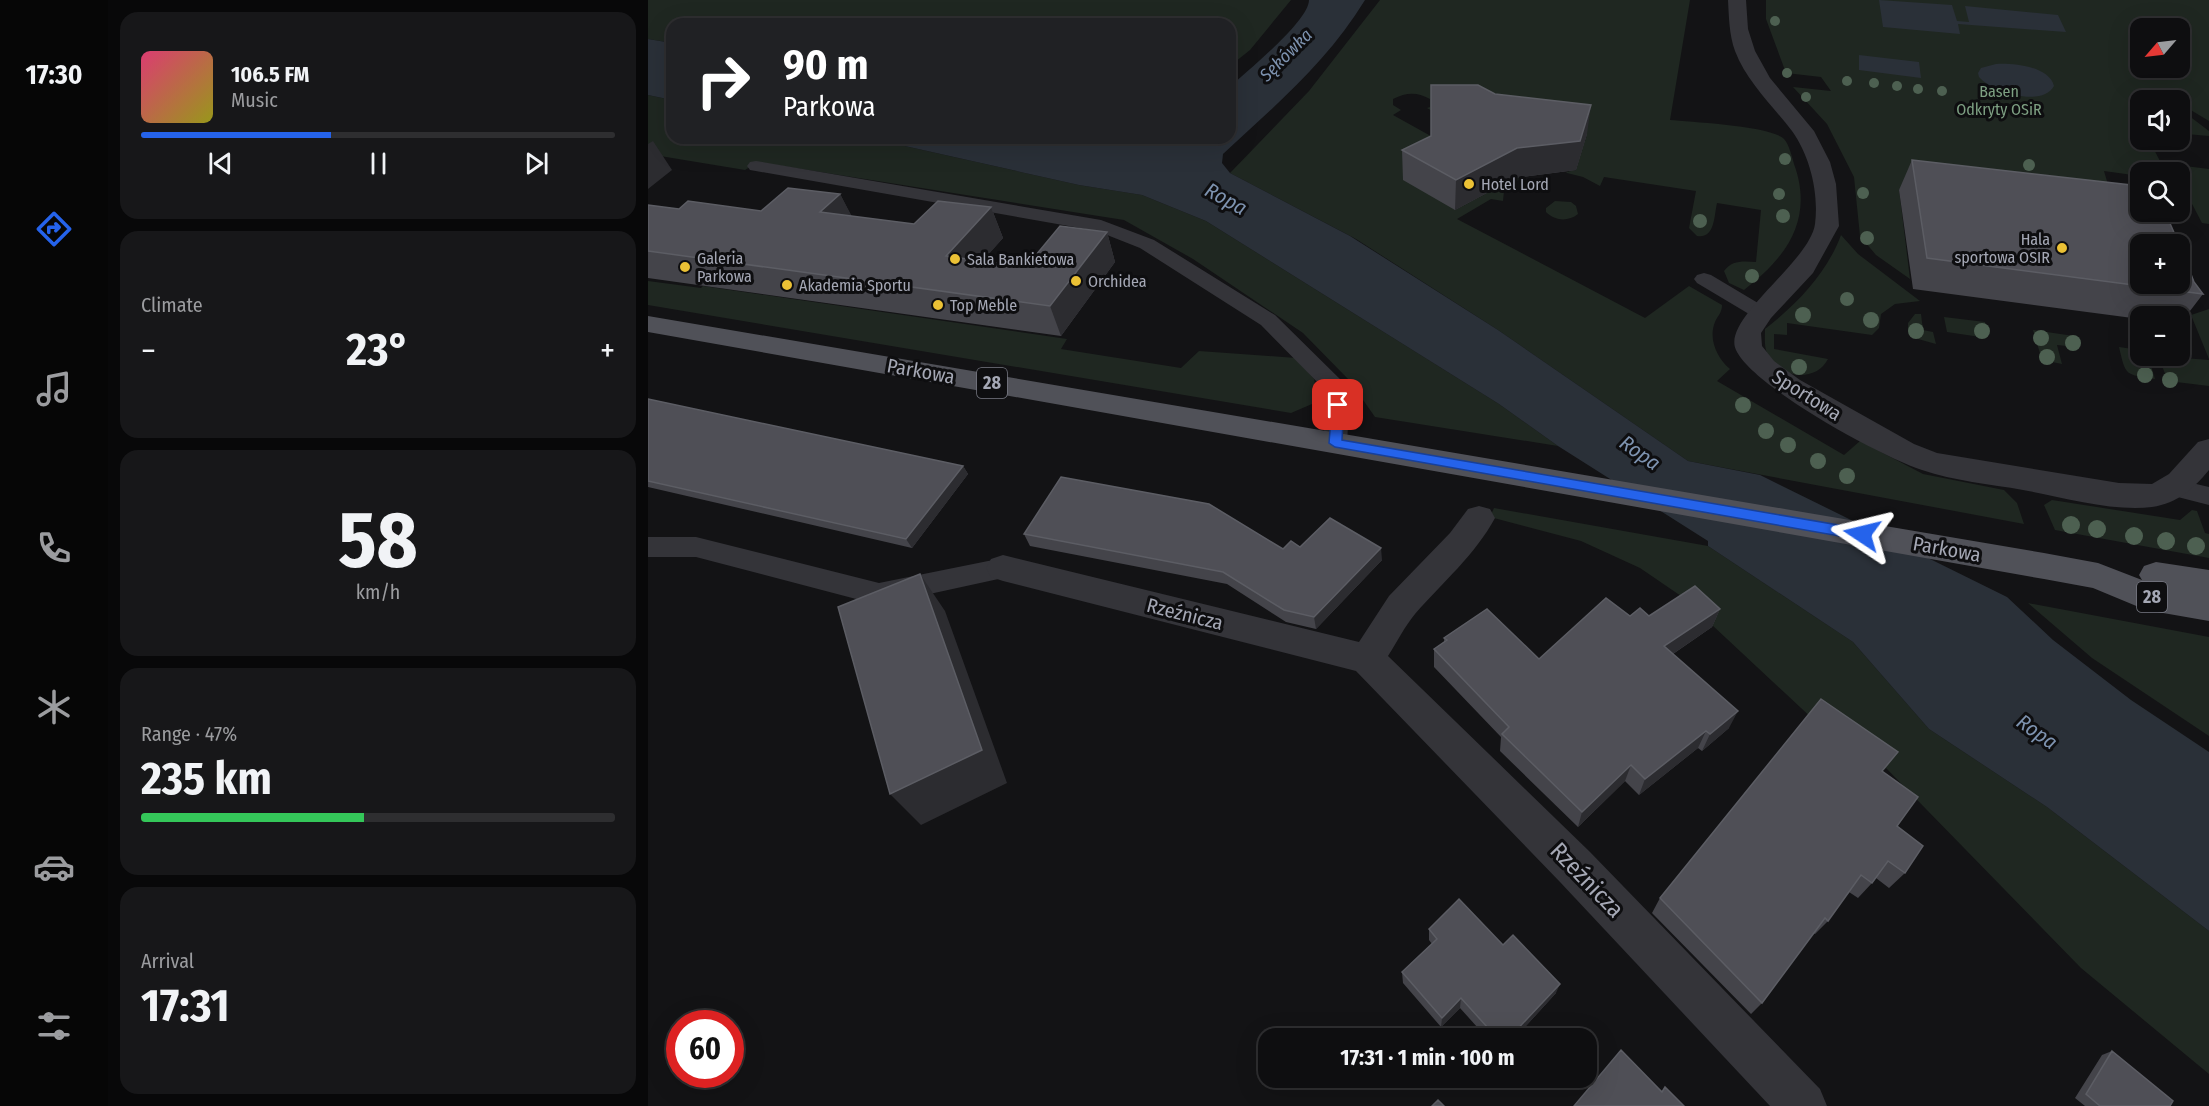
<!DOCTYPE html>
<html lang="en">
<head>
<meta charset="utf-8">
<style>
	:root { --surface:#0e0e10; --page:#171719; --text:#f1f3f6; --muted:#9b9c9f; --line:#2e2e30; --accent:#2563eb }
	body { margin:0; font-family:"Fira Sans Condensed",sans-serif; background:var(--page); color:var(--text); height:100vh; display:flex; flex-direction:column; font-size:22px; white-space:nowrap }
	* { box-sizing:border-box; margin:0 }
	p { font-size:20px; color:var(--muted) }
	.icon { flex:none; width:33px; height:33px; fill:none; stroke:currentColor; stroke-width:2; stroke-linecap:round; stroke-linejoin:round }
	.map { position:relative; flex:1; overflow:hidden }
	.details { display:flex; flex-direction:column; gap:12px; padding:12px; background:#080809; width:540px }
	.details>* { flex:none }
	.banner { position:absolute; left:18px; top:18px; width:570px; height:126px; border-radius:18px; box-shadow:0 6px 24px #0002,0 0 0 2px var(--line); background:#202124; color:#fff; overflow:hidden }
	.needle { width:39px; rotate:242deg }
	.fabs { position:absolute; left:1482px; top:18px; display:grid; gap:12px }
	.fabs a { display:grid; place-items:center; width:60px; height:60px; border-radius:12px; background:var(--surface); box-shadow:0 6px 24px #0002,0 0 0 2px var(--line); font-size:30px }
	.speed { position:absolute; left:18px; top:1010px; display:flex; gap:12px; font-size:30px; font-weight:700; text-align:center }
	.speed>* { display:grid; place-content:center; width:78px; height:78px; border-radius:50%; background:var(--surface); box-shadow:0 6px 24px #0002,0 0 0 2px var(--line); line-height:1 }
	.speed .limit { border:9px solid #d22; background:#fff; color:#111 }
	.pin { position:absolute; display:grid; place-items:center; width:51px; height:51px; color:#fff; margin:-26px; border-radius:12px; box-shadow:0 3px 9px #0006 }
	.me { position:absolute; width:66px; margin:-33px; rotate:280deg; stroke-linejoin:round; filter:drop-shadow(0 0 4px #0008) }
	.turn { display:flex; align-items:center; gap:21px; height:126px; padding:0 18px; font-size:27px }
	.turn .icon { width:78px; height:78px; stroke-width:2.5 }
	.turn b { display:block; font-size:42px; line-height:51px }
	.big { font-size:45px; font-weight:700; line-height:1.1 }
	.details .tile { flex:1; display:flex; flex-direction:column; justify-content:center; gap:9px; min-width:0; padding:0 21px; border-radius:18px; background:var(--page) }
	.details .dial { align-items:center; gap:0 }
	.dial b { font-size:78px; line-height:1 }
	.song { display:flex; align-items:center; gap:18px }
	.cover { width:72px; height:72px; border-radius:9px; background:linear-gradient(135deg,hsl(340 70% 55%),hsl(60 70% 35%)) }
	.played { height:6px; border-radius:3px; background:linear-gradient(90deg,var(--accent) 40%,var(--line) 40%) }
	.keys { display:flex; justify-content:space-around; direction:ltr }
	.heat { display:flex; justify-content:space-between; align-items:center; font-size:33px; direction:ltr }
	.charge { height:9px; border-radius:4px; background:linear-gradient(90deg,#34c759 47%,var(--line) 0) }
	.trip { position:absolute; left:610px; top:1028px; width:339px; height:60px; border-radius:18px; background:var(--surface); box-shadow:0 6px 24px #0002,0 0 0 2px var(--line); font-weight:700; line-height:60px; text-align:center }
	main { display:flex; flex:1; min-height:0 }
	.menu { display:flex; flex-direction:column; width:108px; justify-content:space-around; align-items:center; background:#060606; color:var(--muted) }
	.menu .icon { width:42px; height:42px }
	.menu .active { color:var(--accent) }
	.menu b { font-size:27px; color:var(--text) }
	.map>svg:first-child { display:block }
	.green { fill:#1f2721; fill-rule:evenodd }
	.water { fill:#2a3038 }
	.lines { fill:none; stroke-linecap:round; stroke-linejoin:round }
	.service { fill:#343439; fill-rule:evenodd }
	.minor { fill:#343439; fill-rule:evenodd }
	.primary { fill:#505158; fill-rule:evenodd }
	.tree { fill:#4d6051 }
	.wall { fill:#44444a }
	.shaded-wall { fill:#2c2c30 }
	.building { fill:#4f4f56; stroke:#5c5d64; stroke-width:1.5 }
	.route { fill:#2563eb; stroke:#184099; stroke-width:1.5 }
	.poi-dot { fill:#ebc135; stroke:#0e0e10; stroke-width:2 }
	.labels { text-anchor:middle; stroke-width:6; stroke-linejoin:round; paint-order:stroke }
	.far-park-label { font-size:16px; fill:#7d9f82; stroke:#0e0e10 }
	.far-poi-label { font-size:16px; fill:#a5a8b5; stroke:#0e0e10; text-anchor:start }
	.far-water-label { font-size:18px; font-style:italic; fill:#7d92af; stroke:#0e0e10 }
	.shield { fill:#0e0e10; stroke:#787a84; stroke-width:1.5 }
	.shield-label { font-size:18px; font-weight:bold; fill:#a5a8b5 }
	.street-label { font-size:20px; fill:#a5a8b5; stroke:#0e0e10 }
	.water-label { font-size:21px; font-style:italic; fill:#7d92af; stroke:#0e0e10 }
	.near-street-label { font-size:24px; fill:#a5a8b5; stroke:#0e0e10 }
</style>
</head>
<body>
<main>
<nav class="menu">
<b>17:30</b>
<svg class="icon active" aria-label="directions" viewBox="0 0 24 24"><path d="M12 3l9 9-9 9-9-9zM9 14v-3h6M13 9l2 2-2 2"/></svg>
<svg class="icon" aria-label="music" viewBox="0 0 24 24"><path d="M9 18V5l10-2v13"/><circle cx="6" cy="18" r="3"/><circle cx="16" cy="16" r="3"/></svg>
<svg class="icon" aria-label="phone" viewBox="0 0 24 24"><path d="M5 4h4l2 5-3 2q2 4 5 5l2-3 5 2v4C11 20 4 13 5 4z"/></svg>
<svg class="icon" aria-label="climate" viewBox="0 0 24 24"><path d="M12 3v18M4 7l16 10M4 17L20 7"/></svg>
<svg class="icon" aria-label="car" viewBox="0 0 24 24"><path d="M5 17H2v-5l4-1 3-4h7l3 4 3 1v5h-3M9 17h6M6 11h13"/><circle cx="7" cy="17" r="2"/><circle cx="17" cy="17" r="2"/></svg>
<svg class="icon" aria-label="filters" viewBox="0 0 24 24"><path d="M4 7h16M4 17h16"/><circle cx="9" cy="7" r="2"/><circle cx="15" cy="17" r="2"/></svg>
</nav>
<section class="details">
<div class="tile">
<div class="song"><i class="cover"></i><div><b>106.5 FM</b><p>Music</p></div></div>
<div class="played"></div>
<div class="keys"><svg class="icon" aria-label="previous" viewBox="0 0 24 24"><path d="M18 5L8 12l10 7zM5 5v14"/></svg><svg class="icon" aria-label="pause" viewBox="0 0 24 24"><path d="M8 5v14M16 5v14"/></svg><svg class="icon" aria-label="next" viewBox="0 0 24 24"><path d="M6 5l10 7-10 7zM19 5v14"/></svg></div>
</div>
<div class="tile"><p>Climate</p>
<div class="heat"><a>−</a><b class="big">23°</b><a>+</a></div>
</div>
<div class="tile dial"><b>58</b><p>km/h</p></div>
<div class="tile"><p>Range · 47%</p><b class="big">235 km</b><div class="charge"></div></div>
<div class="tile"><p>Arrival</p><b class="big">17:31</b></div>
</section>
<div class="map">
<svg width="1561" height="1106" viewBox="0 0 1561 1106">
	<rect width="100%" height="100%" fill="#131315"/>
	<!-- green -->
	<path class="green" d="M0,0H643L602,50L582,66V24H24V43L0,39Z
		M732,0H1042L1022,120C1043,122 1124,126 1136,139C1141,144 1144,157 1146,164C1166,219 1139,257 1096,290L1081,283L1076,271C1084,260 1095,261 1108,262L1113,210L1069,203C1066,216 1067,239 1049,236L1041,228L1048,191L956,177L952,186L935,177L919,173L918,172L928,170L939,134L793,116L779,108L782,107V99C769,92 759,92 745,99V105L753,110L745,115L799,145L807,210L867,178L872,177L873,179L865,183L856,191L855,201L843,199L809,219L997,318L1041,286L1074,305C1074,313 1070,315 1067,322C1060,339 1069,358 1082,369L1069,381L1196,455L1212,441L1275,474L1356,490L1369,503L1376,524L1040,461L850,330L708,239L582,173L661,91Z
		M1118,0H1561V121L1541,109L1532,107V100H1492V140H1501L1513,163L1561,169V224L1554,223L1532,181V172H1492V176L1456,171L1469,215L1251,189L1262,279L1228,255L1212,236L1206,177L1179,124L1145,87L1183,91L1173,77L1138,73L1118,19ZM1492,28H1532V68H1492Z
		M0,95L24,100V138H221L431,185L494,195L558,221L851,404L910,446L727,417L701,380L655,333L545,259L476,220L110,162L97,170L0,154Z
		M1532,109L1561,131V136L1538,134L1536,130L1532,129Z
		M907,201L923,202L928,206L930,214C920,222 907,221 898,212V208Z
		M1193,235L1210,254L1272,301L1247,304L1233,314L1231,328L1224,335L1139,323V335L1126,334V349L1180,359C1167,384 1129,378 1119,353C1116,346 1117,337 1117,329C1149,304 1179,273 1193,235Z
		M0,281L53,288L55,286L419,339L413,349L533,368L551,351L648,358L666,379L670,397L664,404L643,413L0,305Z
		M1561,309V359L1543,315Z
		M1267,314H1273L1275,330L1285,332L1288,344L1270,339L1260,330V323Z
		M1296,317L1337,322L1339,338L1299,332Z
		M1385,330L1426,336L1429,347L1409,345L1414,364L1394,360Z
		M1471,347L1492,350V356H1500L1507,379C1477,374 1478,377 1471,347Z
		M1510,356L1561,360V386L1520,381Z
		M1404,500L1532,520L1544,510L1549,511L1557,533L1561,534V558L1407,530L1396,505Z
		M846,508L1060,546L1205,642L1281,729L1399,807L1561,931V1074L1433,968L1238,768L1236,770L1168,722L1033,596L992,568L933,541L842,517Z
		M1380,603L1561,637V736L1444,658Z"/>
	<!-- water -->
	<path class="water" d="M661,0H717C680,61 627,106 575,154L574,163L582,173L702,236L850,330L1040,461L1112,475L1359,597L1405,640L1483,700L1561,752V931L1399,807L1281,729L1205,642L1060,546V541L910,446L851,404L558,221L494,195L431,185L221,138H582V87C599,71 661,21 661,0Z
		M1231,0L1304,5L1309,21L1321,22L1317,6L1410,15L1418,32L1310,24L1312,34L1235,27Z
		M0,39L24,43V100L0,95Z
		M1211,55L1271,62L1273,78L1211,70Z
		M1348,64C1365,63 1401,66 1406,86C1394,108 1344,92 1331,77L1330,73L1333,68Z"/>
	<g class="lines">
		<!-- service -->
		<path class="service" d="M108,161L453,220L506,240L627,315L699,386L702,391L699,443L695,449L687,451L679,449L675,443L680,393L613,325L492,248L449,231L102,170L99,166L102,162Z
			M1056,273L1063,275L1120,309L1123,313L1120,317L1113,319L1106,317L1049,283L1046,279L1049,275Z
			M1527,479L1561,487V505L1518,494L1515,488L1518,482Z
			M0,537H48L231,583L355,558L364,561L368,568L364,575L355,578L231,605L48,557H0Z"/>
		<!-- minor -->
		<path class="minor" d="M1080,0H1098L1100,29L1107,51L1122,78L1166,131L1182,162L1188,184L1191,226L1165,273L1123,318L1113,333L1114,346L1126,361L1152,380L1266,444L1289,453L1471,483L1504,484L1521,474L1550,442L1561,439V470C1545,489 1530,503 1504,507C1465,512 1414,497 1375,490C1342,484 1306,481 1274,470C1234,457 1105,387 1088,350C1073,319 1162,262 1167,224C1171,193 1162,156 1144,131C1124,105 1099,82 1087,51C1081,34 1081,17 1080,0Z
			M831,506L842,509L847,518C827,555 795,582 767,614C757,626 749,642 740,656L942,852L1172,1089L1179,1106H1122L912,882L708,671L355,581L343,577L338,568L343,559L355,555L711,642L741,596L802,533L820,509Z"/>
		<!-- primary -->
		<path class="primary" d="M0,316L1396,553L1450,563L1494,580L1491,575L1496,566L1508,562L1561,570V621L1498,610L1445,588L1396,579L0,332Z"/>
	</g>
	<!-- trees -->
	<g class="tree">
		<circle cx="1127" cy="21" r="5"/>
		<circle cx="1139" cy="73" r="5"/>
		<circle cx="1199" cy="81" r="5"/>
		<circle cx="1226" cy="83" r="5"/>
		<circle cx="1249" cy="86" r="5"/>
		<circle cx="1270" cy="89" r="5"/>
		<circle cx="1294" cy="91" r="5"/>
		<circle cx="1158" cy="97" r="5"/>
		<circle cx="1137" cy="159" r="6"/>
		<circle cx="1381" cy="165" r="6"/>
		<circle cx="1215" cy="193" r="6"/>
		<circle cx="1131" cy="194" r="6"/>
		<circle cx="1135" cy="216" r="7"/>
		<circle cx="1052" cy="221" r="7"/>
		<circle cx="1219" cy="238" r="7"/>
		<circle cx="1104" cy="276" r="7"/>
		<circle cx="1199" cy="299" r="7"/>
		<circle cx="1155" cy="315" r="8"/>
		<circle cx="1223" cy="320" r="8"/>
		<circle cx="1268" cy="331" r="8"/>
		<circle cx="1334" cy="331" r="8"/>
		<circle cx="1393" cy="338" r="8"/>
		<circle cx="1425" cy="343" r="8"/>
		<circle cx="1399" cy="357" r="8"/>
		<circle cx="1151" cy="367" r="8"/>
		<circle cx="1497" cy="375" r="8"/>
		<circle cx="1522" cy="380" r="8"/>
		<circle cx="1095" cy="405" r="8"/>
		<circle cx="1118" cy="431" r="8"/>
		<circle cx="1140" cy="445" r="8"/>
		<circle cx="1170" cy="461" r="8"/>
		<circle cx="1199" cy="476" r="8"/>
		<circle cx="1423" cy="525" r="9"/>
		<circle cx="1449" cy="529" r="9"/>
		<circle cx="1486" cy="536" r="9"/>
		<circle cx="1518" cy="541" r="9"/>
		<circle cx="1548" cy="546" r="9"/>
	</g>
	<!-- wall -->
	<path class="wall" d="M847,94L939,134L928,170L867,178L807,210L755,180L754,150L783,136Z
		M1264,160L1546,282L1555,294L1532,324V316H1492V319L1265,289L1251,190Z
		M192,194L203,216L266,224L343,207L355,238L334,261L378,267L459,232L467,262L413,336L0,278V205L31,209L113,211Z
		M0,399L315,466L320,474L264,548L0,487Z
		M376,534L635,549L652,547L734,560L668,629L638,622L579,584L382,546Z
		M1072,609L1064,627L1025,654L1081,728L1054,751L1050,748L991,795L977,781L930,827L852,751L853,737L786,667V649L796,643V638L891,659L982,616H1001Z
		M1234,771L1249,826L1257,873L1241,888L1228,878L1224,883L1210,898L1201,892L1180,921L1167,934L1165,933L1114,1003L1103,1014L1004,913L1012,898Z
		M781,929L855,945L908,993L867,1038H839L812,1008L793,1027L755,983L754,972L784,944L781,940Z
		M1464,1051L1522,1106H1437L1427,1098L1454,1055Z"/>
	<!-- shaded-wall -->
	<path class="shaded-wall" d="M943,105L939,134L928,170L867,178L807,210L808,180Z
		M5,141L24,170L0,189V144Z
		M192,194L208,224L172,212Z
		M343,207L355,238L312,287L298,256Z
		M459,232L467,262L413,336L402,306Z
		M315,466L320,474L264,548L258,539Z
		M733,548L734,560L668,629L666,617Z
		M272,574L297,611L359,783L273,825L242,794Z
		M1072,609L1064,627L1010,664L1016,646Z
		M1090,711L1081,728L1054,751L1062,734Z
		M1058,731L1050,748L991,795L997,779Z
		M983,765L977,781L930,827L934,812Z
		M912,984L908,993L867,1038H861Z
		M813,998L812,1008L793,1027L794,1018Z"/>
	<!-- building -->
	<path class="building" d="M783,85H830L847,94L943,105L932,141L869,148L808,180L754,150L783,136Z
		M1264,160L1492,186V212H1517L1531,244H1492V284H1532V246L1546,282L1555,294L1279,258Z
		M140,188L192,194L172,212L266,224L290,201L343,207L298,256L378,267L412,226L459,232L402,306L0,251V205L31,209L40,201L113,211Z
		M0,399L315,466L258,539L0,481Z
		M413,477L561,504L635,549L643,541L652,547L682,518L733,548L666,617L636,610L575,572L376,534Z
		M272,574L334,750L242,794L190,607Z
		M1047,586L1072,609L1016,646L1090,711L1062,734L1058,731L997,779L983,765L934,812L854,734L861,727L786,649L799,640L796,638L839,609L891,659L958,598L982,616L992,608L1001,616Z
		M1173,699L1250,752L1234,771L1270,797L1249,826L1275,846L1257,873L1240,861L1224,883L1213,875L1180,921L1177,918L1114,1003L1012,898Z
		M811,899L855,945L865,935L912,984L861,1038H849L813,998L794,1018L754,972L789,939L781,929Z
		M973,1050L1014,1092L1017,1087L1036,1106H926Z
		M1464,1051L1525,1101L1522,1106H1452L1438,1094Z
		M790,1100L796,1106H784Z"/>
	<!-- route -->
	<path class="route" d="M690,400L696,405L694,440L1214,529L1221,534L1214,540L687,447L681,443L684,405Z"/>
	<!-- markers -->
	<g class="poi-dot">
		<circle cx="821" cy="184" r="6"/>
		<circle cx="1414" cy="248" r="6"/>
		<circle cx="307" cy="259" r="6"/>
		<circle cx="37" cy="267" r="6"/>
		<circle cx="428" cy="281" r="6"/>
		<circle cx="139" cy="285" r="6"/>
		<circle cx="290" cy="305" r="6"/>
	</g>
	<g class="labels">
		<!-- far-park labels -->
		<g class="far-park-label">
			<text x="1351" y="97">Basen<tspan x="1351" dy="18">Odkryty OSiR</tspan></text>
		</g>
		<!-- far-poi labels -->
		<g class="far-poi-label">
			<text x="833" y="190">Hotel Lord</text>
			<text x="1402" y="245" text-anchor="end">Hala<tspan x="1402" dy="18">sportowa OSIR</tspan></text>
			<text x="49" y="264">Galeria<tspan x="49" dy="18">Parkowa</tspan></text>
			<text x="319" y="265">Sala Bankietowa</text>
			<text x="440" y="287">Orchidea</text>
			<text x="151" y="291">Akademia Sportu</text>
			<text x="302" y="311">Top Meble</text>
		</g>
		<!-- far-water labels -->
		<g class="far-water-label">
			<text transform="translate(638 55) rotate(-45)" y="6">Sękówka</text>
		</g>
		<!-- shield labels -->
		<g class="shield">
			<rect x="329" y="368" width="30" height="30" rx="4.5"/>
			<rect x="1489" y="582" width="30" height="30" rx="4.5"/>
		</g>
		<g class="shield-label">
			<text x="344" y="389">28</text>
			<text x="1504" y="603">28</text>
		</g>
		<!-- street labels -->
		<g class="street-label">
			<text transform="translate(273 371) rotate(10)" y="7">Parkowa</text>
			<text transform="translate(1159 395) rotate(32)" y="7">Sportowa</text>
			<text transform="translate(1299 549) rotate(10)" y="7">Parkowa</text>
			<text transform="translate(537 614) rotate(14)" y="7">Rzeźnicza</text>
		</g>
		<!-- water labels -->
		<g class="water-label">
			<text transform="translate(578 199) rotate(29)" y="7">Ropa</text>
			<text transform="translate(992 453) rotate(35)" y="7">Ropa</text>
			<text transform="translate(1389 732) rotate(35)" y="7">Ropa</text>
		</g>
		<!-- near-street labels -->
		<g class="near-street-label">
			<text transform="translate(939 880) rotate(46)" y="8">Rzeźnicza</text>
		</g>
	</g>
</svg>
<div class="fabs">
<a><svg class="needle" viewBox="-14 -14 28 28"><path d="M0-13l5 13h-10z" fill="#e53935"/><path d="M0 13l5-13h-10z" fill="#9b9c9f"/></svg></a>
<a><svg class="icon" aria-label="sound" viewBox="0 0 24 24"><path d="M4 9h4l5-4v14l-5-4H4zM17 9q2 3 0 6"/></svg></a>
<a><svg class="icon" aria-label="search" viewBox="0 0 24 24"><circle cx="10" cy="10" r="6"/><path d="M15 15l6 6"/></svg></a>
<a>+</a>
<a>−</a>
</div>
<div class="speed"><div class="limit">60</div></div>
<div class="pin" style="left:690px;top:405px;background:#d93025"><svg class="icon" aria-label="arrive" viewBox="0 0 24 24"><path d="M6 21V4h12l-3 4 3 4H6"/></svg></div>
<svg class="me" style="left:1214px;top:534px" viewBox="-20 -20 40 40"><path d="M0-17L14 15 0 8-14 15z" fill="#2563eb" stroke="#fff" stroke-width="4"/></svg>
<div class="trip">17:31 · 1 min · 100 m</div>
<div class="banner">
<div class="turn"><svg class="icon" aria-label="right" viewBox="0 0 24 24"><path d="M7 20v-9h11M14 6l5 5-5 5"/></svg><div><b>90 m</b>Parkowa</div></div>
</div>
</div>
</main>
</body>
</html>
